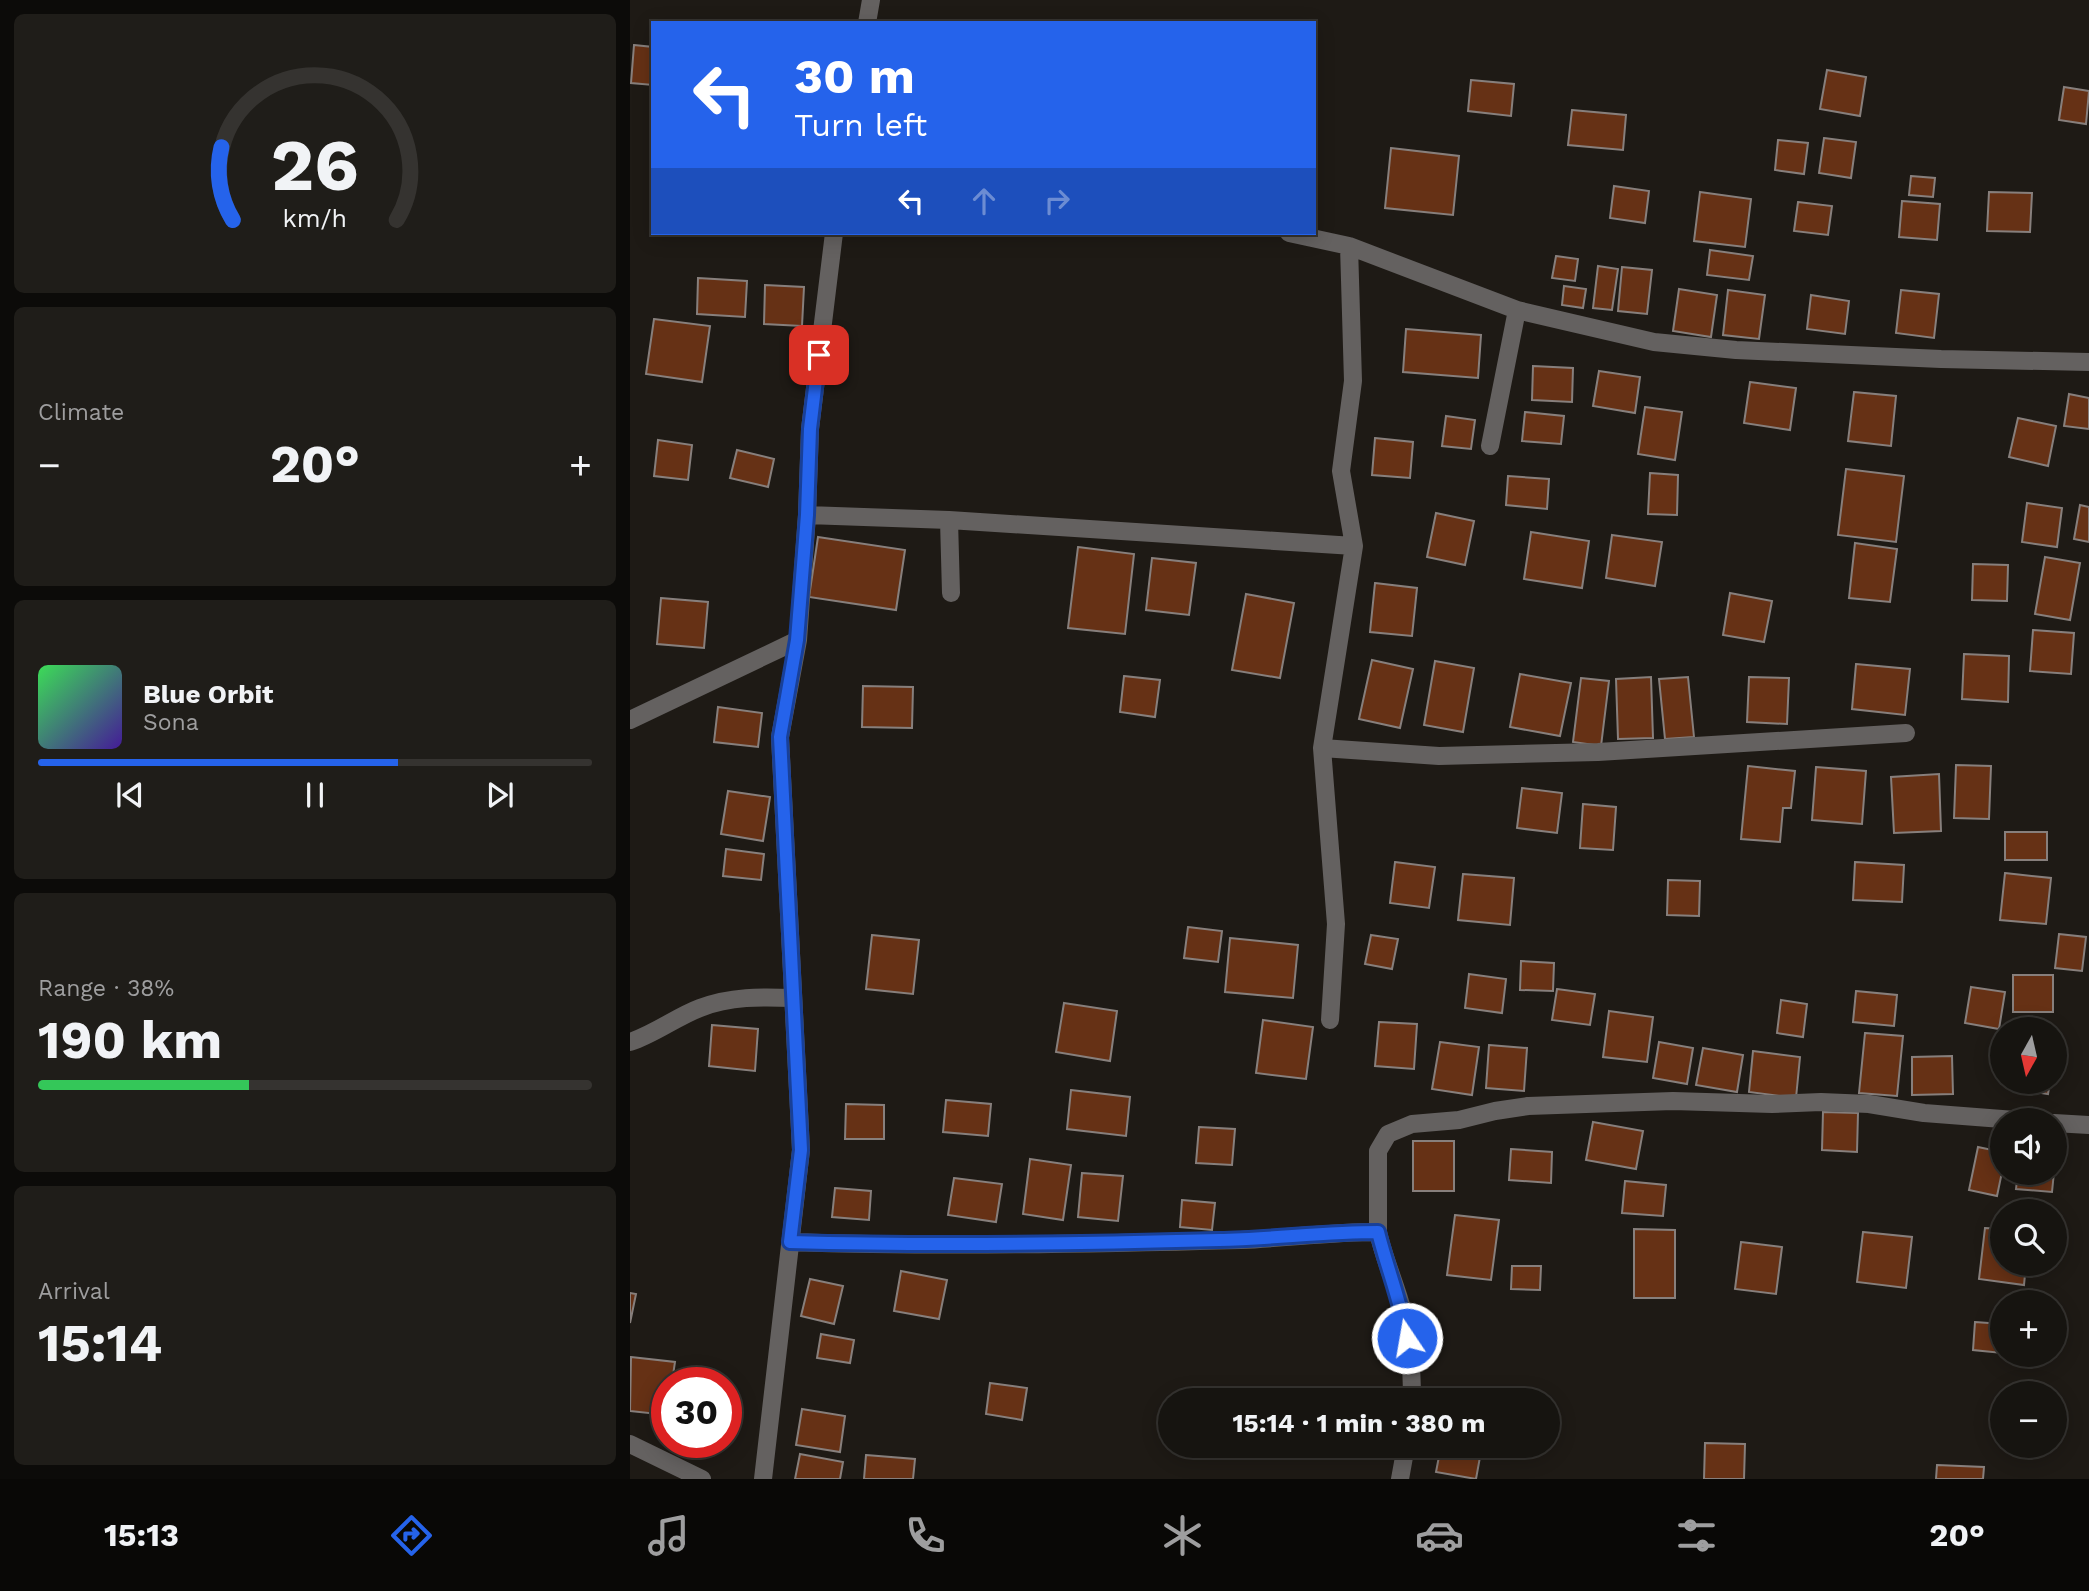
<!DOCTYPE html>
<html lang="en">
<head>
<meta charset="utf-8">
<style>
	:root { --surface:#161410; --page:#1f1d19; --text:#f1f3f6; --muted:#9e9e9f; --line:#353330; --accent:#2563eb }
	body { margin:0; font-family:"Work Sans",sans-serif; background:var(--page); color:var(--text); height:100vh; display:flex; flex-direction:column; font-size:26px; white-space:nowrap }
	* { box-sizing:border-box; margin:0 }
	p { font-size:23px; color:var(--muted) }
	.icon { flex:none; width:38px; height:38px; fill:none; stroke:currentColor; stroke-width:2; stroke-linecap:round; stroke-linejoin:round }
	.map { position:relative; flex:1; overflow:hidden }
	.panel { display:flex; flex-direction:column; gap:14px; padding:14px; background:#0c0b09; width:630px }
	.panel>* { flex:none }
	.top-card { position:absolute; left:21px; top:21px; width:665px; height:214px; border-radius:0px; box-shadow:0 4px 18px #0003,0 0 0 2px var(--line); background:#2563eb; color:#fff; overflow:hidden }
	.needle { width:46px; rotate:188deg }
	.tools { position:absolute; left:1360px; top:1017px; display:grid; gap:14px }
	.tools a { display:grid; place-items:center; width:77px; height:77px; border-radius:50%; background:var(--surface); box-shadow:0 4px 18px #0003,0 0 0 2px var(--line); font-size:35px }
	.speed { position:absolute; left:21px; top:1367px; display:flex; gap:14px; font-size:35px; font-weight:700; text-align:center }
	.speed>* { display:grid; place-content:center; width:91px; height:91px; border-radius:50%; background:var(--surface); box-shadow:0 4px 18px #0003,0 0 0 2px var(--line); line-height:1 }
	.speed .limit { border:10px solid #d22; background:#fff; color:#111 }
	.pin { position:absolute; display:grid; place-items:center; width:60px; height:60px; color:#fff; margin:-30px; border-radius:14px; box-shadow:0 4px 10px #0006 }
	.me { position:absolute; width:77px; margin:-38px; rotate:348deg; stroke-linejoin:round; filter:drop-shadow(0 0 5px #0008) }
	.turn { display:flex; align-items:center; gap:24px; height:147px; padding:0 28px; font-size:32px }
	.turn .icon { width:91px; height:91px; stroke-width:2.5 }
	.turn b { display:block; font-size:49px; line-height:60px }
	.lanes { display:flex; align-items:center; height:66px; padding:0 28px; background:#0003; justify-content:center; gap:35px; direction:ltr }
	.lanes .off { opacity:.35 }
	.big { font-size:52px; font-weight:700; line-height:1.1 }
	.panel .card { flex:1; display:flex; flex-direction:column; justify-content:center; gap:10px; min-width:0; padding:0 24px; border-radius:10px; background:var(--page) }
	.panel .dial { align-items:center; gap:0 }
	.dial svg { height:182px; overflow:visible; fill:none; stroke:var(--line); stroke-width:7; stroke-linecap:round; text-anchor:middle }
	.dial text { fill:var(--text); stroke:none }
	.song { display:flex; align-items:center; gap:21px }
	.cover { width:84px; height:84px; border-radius:10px; background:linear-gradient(135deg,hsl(130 70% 55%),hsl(260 70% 35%)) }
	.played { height:7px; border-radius:4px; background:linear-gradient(90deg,var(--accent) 65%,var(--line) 65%) }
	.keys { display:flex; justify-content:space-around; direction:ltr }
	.heat { display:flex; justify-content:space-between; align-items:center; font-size:38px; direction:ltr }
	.charge { height:10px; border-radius:5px; background:linear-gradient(90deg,#34c759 38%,var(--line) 0) }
	.trip { position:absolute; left:528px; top:1388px; width:402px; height:70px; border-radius:35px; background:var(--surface); box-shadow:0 4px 18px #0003,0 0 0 2px var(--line); font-weight:700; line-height:70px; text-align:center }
	.dock { display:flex; height:112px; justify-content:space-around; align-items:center; background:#090806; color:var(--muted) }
	.dock .icon { width:49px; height:49px }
	.dock .current { color:var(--accent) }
	.dock b { font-size:32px; color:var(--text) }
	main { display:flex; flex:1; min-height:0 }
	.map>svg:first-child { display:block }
	.building { fill:#663115; stroke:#877f7c; stroke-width:2 }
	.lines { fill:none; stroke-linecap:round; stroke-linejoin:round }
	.minor { stroke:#646160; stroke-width:18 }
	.route-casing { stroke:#184099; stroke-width:18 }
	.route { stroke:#2563eb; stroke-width:12 }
</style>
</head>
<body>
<main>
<section class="panel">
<div class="card dial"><svg viewBox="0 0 100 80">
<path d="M14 69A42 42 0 1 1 86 69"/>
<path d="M14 69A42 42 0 0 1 9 37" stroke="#2563eb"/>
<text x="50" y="56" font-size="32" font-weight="700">26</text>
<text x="50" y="72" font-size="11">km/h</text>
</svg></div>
<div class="card"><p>Climate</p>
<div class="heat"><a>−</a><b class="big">20°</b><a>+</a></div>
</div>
<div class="card">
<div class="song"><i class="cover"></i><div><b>Blue Orbit</b><p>Sona</p></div></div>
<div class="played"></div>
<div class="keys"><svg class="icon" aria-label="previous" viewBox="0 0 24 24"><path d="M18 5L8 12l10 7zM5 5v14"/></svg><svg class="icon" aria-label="pause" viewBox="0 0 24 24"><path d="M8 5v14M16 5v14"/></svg><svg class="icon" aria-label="next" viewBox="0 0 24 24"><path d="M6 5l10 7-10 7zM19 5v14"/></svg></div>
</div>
<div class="card"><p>Range · 38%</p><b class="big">190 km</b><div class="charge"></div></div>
<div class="card"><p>Arrival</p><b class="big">15:14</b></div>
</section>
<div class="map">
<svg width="1459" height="1479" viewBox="0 0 1459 1479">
	<rect width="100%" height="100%" fill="#1e1a15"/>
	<!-- building -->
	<path class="building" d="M4,45L23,47V85L1,83Z
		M1197,70L1236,77L1230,116L1190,109Z
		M841,80L884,84L881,116L838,111Z
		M1434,87L1459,91L1456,124L1429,120Z
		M942,110L996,115L993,150L938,145Z
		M1194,138L1226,142L1221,178L1189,173Z
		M1148,140L1178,143L1174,174L1145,170Z
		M761,148L829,156L823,215L755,208Z
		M1281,176L1305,178L1303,197L1279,195Z
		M984,186L1019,191L1015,223L980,218Z
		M1070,192L1121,199L1115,247L1064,241Z
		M1359,192L1402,193L1400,232L1357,231Z
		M1272,201L1310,204L1307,240L1269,237Z
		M1168,202L1202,206L1198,235L1164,231Z
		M1080,250L1123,256L1119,280L1077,275Z
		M926,256L948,259L945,281L922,278Z
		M968,266L988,269L982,310L963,308Z
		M992,267L1022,270L1017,314L988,311Z
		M68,278L117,281L115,317L67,314Z
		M135,285L174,287L172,326L134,324Z
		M934,286L956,289L953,308L932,305Z
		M1049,289L1087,295L1081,337L1043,331Z
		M1098,290L1135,295L1129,339L1093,335Z
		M1271,290L1309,294L1304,338L1266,333Z
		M1181,295L1219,301L1215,334L1177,329Z
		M24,319L80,326L72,382L16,374Z
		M776,329L851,335L848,378L773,372Z
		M903,366L943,368L942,402L902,400Z
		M969,371L1010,377L1005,413L963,406Z
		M1120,382L1166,388L1160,430L1114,423Z
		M1224,392L1266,396L1261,446L1218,441Z
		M1439,394L1459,398V429L1434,426Z
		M1015,407L1052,412L1045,460L1008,454Z
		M895,412L934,416L931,444L892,441Z
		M816,416L845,420L841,449L812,446Z
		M1388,418L1426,426L1418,466L1379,457Z
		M745,438L783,442L780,478L742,475Z
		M28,440L62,445L58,480L24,476Z
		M107,450L144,459L138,487L100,478Z
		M1216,469L1274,476L1266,542L1208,535Z
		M1020,473L1048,475L1047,515L1018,514Z
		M878,476L919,479L917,509L876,505Z
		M1397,503L1432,508L1427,547L1392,542Z
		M1450,505L1459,507V542L1444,539Z
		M806,513L844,521L835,565L797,557Z
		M901,532L959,541L952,588L894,579Z
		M982,535L1032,542L1025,586L976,578Z
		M188,537L275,550L266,610L179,597Z
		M1225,543L1267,549L1260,602L1219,598Z
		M448,547L504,554L495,634L438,628Z
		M1415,557L1450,563L1440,620L1405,614Z
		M522,558L566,563L559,615L516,610Z
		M1343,564L1378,565L1377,601L1342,600Z
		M745,583L787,588L782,636L740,632Z
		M1100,593L1142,601L1134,642L1093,635Z
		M616,594L664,603L650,678L602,670Z
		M31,598L78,602L74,648L27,644Z
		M1403,630L1444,633L1441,674L1400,671Z
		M1334,654L1379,656L1378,702L1332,699Z
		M742,660L783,669L770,728L729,719Z
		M805,661L844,668L833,732L794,725Z
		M1226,664L1280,669L1275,715L1222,709Z
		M890,674L941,683L930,736L880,727Z
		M494,676L530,680L525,717L490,712Z
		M1021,677L1023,738L988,739L986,679Z
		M1058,677L1064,737L1035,739L1029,679Z
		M1119,677L1159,678L1157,724L1117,722Z
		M951,678L979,681L971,746L943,742Z
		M233,686L283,687L282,728L232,727Z
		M88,707L132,713L128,747L84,742Z
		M1326,765L1361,766L1359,819L1324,818Z
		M1118,766L1165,771L1161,808H1153L1150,842L1111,839Z
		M1186,767L1236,771L1232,824L1182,820Z
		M1309,774L1311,831L1264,833L1261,777Z
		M892,788L932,793L927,833L887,828Z
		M98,791L140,797L133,841L91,834Z
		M953,804L986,807L983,850L950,848Z
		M1375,832H1417V860H1375Z
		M96,849L134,854L131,880L93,876Z
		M765,862L805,867L799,908L760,903Z
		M1225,862L1274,865L1272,902L1223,900Z
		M1375,873L1421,878L1416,924L1370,920Z
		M833,874L884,878L880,925L828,920Z
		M1038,880L1070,881L1069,916L1037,915Z
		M558,927L592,931L588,962L554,958Z
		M1429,934L1456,937L1452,971L1425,968Z
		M242,935L289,940L283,994L236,989Z
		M741,935L768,939L762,969L735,964Z
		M600,938L668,945L663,998L595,992Z
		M891,961L924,963L923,991L890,990Z
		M839,974L876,979L872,1013L835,1008Z
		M1383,975H1423V1012H1383Z
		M1341,987L1375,992L1369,1029L1335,1023Z
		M927,989L965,994L960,1025L922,1020Z
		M1226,991L1267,995L1264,1026L1223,1022Z
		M1151,1000L1177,1004L1173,1037L1147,1033Z
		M434,1003L487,1011L480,1061L426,1052Z
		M979,1011L1023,1017L1017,1062L973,1057Z
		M633,1020L683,1027L676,1079L626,1073Z
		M749,1022L787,1024L784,1069L745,1066Z
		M82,1025L128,1029L125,1071L79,1066Z
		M1235,1033L1273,1036L1267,1096L1229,1093Z
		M810,1042L849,1047L842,1095L802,1089Z
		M1029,1042L1063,1048L1057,1084L1023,1078Z
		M859,1045L897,1048L894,1091L856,1088Z
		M1073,1048L1113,1055L1107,1092L1066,1085Z
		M1123,1051L1170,1057L1166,1098L1119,1092Z
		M1322,1056L1323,1094L1282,1095V1057Z
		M1379,1082H1420L1418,1094L1378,1088Z
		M441,1090L500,1097L496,1136L437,1129Z
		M316,1100L361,1104L358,1136L313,1132Z
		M216,1104L254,1105V1139H215Z
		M1193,1112L1228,1113L1227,1152L1192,1150Z
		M963,1122L1013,1131L1006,1169L956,1160Z
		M569,1127L605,1129L602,1165L566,1163Z
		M783,1141H824V1191H783Z
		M1348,1147L1372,1152V1172L1367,1196L1339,1190Z
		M881,1149L922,1152L921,1183L879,1180Z
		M400,1159L441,1165L433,1220L393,1214Z
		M1388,1172H1424L1422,1192L1386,1189Z
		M452,1173L493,1176L488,1221L448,1217Z
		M324,1178L372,1184L366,1222L318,1215Z
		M995,1181L1036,1185L1033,1216L992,1213Z
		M205,1188L241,1191L239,1220L202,1217Z
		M552,1200L585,1203L582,1230L550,1227Z
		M825,1215L869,1220L861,1280L817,1275Z
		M1355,1228L1372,1229V1264H1396L1394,1285L1349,1279Z
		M1004,1229L1045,1230V1298H1004Z
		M1233,1232L1282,1237L1276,1288L1227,1282Z
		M1111,1242L1152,1247L1146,1294L1105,1289Z
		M882,1266H911L910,1290L881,1289Z
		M271,1271L317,1280L309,1319L264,1311Z
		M180,1279L213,1286L204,1324L171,1316Z
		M0,1293L6,1294L0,1323Z
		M1345,1322L1372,1324V1353L1343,1350Z
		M191,1334L224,1340L220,1363L187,1358Z
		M1,1357L45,1362L42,1382H37V1415L0,1411Z
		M360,1383L397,1388L392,1420L356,1414Z
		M172,1409L215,1416L210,1452L166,1445Z
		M1075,1443L1115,1444L1114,1479H1074Z
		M586,1446H608L607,1453L586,1452Z
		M811,1446H852L846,1479L806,1472Z
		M170,1454L213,1462L210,1479H165Z
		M236,1455L285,1459L283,1479H234Z
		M1307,1465L1354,1467L1353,1479H1306Z"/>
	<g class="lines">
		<!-- minor -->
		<path class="minor" d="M237,23L241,0
			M659,233L719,246L887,310L1024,342L1106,350L1311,359L1459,362
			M860,446L887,310
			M177,515L180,429L204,233
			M319,520L724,546
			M0,720L168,640L177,515L319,520L321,593
			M692,748L809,756L968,752L1276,733
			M700,1020L706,924L692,748L724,546L711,471L723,381L719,246
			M0,1042C25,1034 46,1017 70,1008C101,996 131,997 163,998
			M1424,1123L1459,1125
			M748,1232C754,1259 766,1285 773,1312C780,1341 782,1370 782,1400
			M160,1242C310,1247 461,1244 611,1240C657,1238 702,1232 748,1232V1151L758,1134L782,1124L829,1120L865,1111L898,1106L1043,1101L1142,1104L1191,1102L1239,1104L1294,1113L1385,1120
			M0,1444L72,1479
			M133,1479L171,1150L150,737L168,640
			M770,1479L776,1446"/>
	</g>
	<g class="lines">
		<!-- route casing -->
		<g class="route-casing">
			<path id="route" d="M189,355L180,429L177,515L167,640L150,737L171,1150L160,1242C303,1246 446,1244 589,1240C642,1239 695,1232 748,1232C757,1268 771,1302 777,1338"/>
		</g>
		<!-- route -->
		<use href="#route" class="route"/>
	</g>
</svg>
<div class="tools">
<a><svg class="needle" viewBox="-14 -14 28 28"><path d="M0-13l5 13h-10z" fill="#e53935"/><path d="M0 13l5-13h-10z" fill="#9e9e9f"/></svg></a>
<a><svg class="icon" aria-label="sound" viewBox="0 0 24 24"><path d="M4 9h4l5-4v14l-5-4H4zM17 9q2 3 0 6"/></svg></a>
<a><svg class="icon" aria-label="search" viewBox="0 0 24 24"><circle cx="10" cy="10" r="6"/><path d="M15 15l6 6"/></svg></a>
<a>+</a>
<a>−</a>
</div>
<div class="speed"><div class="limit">30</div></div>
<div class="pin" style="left:189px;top:355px;background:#d93025"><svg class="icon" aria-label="arrive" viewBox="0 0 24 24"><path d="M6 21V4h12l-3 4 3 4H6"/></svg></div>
<svg class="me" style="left:777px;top:1338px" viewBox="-20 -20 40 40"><circle r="17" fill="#2563eb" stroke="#fff" stroke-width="3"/><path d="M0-11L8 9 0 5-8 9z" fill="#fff"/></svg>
<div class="trip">15:14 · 1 min · 380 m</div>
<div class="top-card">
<div class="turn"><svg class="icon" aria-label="left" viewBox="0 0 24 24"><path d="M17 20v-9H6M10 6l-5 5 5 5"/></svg><div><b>30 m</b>Turn left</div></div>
<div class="lanes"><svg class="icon" aria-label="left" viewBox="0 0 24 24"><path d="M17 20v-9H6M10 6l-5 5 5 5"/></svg><svg class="icon off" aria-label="ahead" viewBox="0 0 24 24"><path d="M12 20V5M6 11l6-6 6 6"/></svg><svg class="icon off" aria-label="right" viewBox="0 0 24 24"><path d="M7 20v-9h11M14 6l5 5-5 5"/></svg></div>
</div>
</div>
</main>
<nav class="dock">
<b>15:13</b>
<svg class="icon current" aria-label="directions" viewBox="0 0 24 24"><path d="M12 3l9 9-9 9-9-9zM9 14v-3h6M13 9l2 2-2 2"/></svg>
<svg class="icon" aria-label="music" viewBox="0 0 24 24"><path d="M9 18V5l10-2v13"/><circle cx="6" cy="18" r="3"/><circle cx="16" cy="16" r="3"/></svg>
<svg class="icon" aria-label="phone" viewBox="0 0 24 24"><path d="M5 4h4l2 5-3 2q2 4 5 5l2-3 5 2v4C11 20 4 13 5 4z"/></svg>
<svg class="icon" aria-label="climate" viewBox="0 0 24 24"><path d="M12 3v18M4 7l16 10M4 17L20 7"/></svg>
<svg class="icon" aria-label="car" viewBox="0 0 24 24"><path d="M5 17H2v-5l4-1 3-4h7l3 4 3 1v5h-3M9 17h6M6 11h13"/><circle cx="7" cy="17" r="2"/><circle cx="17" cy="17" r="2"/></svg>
<svg class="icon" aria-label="filters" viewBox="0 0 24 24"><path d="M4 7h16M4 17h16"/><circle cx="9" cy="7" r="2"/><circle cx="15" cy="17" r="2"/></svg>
<b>20°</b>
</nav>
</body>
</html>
